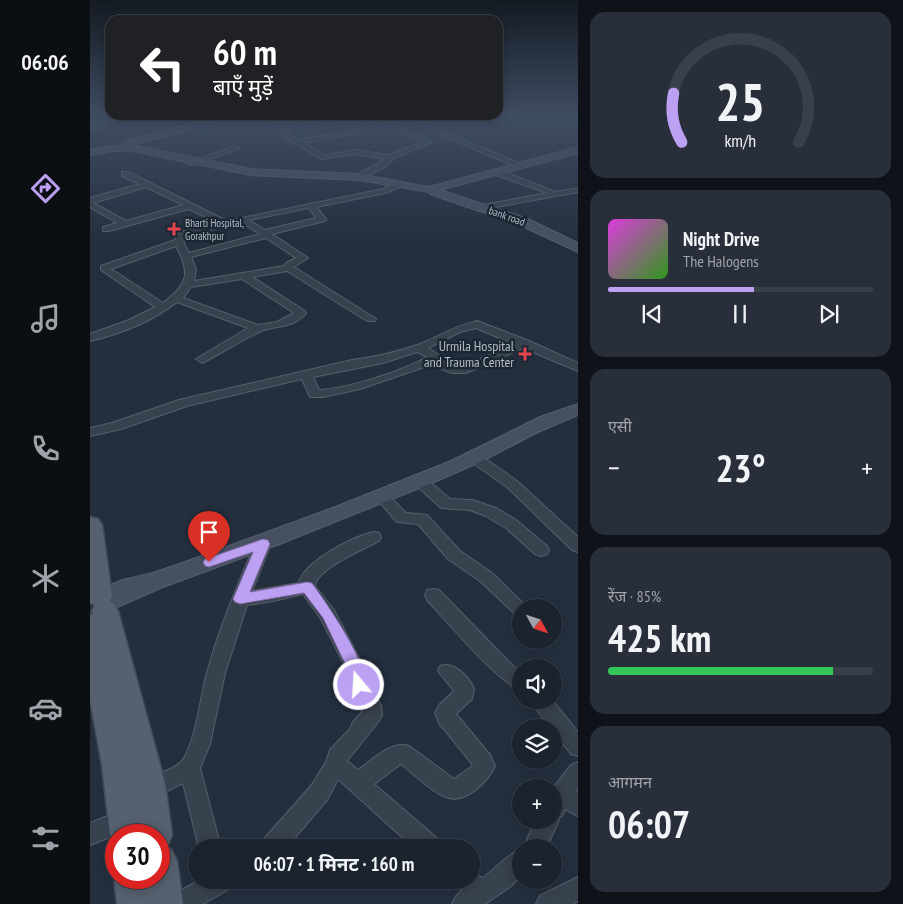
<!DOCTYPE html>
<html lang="hi">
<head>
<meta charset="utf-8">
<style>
	:root { --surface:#1b232e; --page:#282f3a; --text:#f1f3f6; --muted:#a0a4aa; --line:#39404a; --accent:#bca0f2 }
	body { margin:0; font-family:"PT Sans Narrow","Noto Sans Devanagari",sans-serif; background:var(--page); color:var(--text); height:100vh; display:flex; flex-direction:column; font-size:19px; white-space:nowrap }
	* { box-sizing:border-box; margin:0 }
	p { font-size:16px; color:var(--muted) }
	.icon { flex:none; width:28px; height:28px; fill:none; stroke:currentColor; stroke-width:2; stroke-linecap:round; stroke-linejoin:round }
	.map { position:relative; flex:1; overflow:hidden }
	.details { display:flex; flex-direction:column; gap:12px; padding:12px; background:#0f1319; width:325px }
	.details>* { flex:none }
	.banner { position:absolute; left:15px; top:15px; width:398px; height:105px; border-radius:15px; box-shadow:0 2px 12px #0003,0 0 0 1px var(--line); background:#202124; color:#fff; overflow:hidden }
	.needle { width:32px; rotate:130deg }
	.tools { position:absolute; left:422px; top:599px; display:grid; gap:10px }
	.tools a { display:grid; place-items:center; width:50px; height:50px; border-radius:50%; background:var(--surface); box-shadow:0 2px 12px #0003,0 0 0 1px var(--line); font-size:25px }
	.speed { position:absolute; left:15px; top:824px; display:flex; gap:10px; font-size:25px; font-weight:700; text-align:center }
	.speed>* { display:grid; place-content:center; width:65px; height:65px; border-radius:50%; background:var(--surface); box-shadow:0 2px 12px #0003,0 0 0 1px var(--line); line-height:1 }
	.speed .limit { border:8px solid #d22; background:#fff; color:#111 }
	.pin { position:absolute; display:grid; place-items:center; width:42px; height:42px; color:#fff; margin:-51px -21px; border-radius:50% 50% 50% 0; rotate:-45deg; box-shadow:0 0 5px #0007 }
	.pin .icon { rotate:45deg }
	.me { position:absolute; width:55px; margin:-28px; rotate:342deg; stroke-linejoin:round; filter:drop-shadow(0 0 4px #0008) }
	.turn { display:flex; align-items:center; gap:18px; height:105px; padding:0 25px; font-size:22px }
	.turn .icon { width:65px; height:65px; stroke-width:2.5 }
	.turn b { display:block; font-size:35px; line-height:42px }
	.big { font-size:38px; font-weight:700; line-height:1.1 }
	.details .card { flex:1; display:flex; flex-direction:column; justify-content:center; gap:8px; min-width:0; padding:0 18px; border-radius:15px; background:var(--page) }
	.details .dial { align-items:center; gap:0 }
	.dial svg { height:130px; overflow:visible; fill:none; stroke:var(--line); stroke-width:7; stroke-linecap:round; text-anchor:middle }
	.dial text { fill:var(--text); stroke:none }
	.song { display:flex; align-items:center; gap:15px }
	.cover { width:60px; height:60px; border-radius:8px; background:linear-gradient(135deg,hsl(300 70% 55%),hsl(110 70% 35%)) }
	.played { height:5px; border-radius:2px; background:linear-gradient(90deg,var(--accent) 55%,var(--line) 55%) }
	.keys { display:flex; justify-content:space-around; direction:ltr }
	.heat { display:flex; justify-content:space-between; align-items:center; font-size:28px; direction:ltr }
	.charge { height:8px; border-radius:4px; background:linear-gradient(90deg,#34c759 85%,var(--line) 0) }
	.trip { position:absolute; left:98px; top:839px; width:292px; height:50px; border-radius:25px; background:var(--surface); box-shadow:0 2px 12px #0003,0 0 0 1px var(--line); font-weight:700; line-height:50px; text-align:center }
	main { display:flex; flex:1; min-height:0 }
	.tab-bar { display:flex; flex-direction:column; width:90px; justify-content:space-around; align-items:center; background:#0b0e12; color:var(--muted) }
	.tab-bar .icon { width:35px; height:35px }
	.tab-bar .on { color:var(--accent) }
	.tab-bar b { font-size:22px; color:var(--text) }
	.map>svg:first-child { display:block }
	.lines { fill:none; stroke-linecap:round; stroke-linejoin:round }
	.street-casing { stroke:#565f6c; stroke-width:2 }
	.secondary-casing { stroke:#565f6c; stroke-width:2 }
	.primary-casing { stroke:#414a57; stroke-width:3 }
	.street { fill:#38414e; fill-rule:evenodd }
	.secondary { fill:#465061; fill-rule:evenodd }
	.primary { fill:#56606e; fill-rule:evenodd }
	.route { fill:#bca0f2; stroke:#7a689d }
	.health-dot { fill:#e0444e; stroke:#1d2633; stroke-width:2 }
	.labels { text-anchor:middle; stroke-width:5; stroke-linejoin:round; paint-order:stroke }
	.far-street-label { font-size:11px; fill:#b4bcc9; stroke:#1d2633 }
	.far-poi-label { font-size:11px; fill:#b4bcc9; stroke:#1d2633; text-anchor:start }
	.poi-label { font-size:14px; fill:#b4bcc9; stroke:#1d2633; text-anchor:end }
</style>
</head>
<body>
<main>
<nav class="tab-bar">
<b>06:06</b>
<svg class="icon on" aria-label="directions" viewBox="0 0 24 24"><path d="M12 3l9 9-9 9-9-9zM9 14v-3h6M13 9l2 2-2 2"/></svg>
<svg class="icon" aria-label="music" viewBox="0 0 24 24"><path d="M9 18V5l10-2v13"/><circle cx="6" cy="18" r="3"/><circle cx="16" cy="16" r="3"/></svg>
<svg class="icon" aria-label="phone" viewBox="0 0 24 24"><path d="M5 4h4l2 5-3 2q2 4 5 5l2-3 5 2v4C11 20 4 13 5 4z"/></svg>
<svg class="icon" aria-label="climate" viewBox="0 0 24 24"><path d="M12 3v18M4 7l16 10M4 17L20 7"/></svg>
<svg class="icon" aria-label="car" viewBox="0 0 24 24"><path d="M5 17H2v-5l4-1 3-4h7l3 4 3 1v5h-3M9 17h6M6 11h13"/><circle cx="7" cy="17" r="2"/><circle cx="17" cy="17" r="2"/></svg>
<svg class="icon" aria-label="filters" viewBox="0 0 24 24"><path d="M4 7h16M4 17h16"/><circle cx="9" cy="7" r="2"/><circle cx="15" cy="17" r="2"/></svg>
</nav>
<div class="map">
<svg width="488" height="904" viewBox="0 0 488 904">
	<rect width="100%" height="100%" fill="#242f3e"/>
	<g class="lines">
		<!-- street casing -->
		<g class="street-casing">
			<path id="street" d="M268,115H284L342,142L304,158L295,167L269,179H266V175L289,163L294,159L266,154L231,159L174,125L177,123L187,128ZM279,117L293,124L209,140L193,131ZM299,126L333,142L298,155L266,150L235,155L214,143Z
				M304,115H313L436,166L429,168Z
				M144,147L150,148L103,165L96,163Z
				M406,171H412L466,192L488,188V192L390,210L389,208L393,205L457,193L406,175Z
				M32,172H38L137,221L293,189L307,182H313V186L295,193L226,207L236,219L235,221L182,234L218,258L204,267L286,319L285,321H277L197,271L162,277L215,311L216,313C202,330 184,324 167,333C150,341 133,352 116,361L112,363L106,359L158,328L87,302C63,321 30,334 0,341V334L39,320L65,307L11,270V266L85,240L87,235L91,232L128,223L99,209L19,231H13V227L27,223L0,207V198L50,184L32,176ZM56,187L93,205L36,221L3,203ZM219,208L226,218L175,230L159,220ZM151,222L170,234L99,253L94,244V238L97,236ZM176,238L206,258L196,263L194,266L104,281L106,269L101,257ZM86,246C101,274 98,284 73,303L21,269ZM152,279L204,313L187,322L168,325L93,298L101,287Z
				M387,321L439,341L488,363V371L433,348L376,373H362L340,365L270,389L233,397H220L212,379L97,406L31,429L0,436V428L22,423L89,400L262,360C285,357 308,352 330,344C350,336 365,326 387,321ZM386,328L424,344L374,366L362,365L348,360L350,356L338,348L370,332ZM327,352L337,357C312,371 257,389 229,390L223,377L293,363Z
				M385,454L390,455L427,481L488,537V552L482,550L417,487L380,461L378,458L380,455Z
				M330,476L335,478L360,499L382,500L406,508L426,520L457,546L459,550L457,554L451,556L445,554L416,528L396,516L380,510L351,508L325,484L323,481L325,478Z
				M292,492L297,494L316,513L337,515L370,551L402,573L438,608H431V614L424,613L390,581L358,559L328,524L307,522L285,497L287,494Z
				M283,532L289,533L291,537L289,541C274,549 226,569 225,586L244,610L276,672L278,687L291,705L292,715L289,721L257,761L268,770C282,760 302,740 319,746L364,779L381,767L383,765L349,723L345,713L350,704L364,691L348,671L350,666C364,661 379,677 384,689L382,699L366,714L400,755L405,766C399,780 377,803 359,798C345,795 323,773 311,764L284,784L349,840L352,848H324L248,779L237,800L196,848H170L173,840L221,786L236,762L240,750L260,729L263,722L272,712V708L259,690L258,672L231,619L213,594L183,601L157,605L135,673L120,744L110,768L131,848H109L93,783L59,800L51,797L48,790C56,772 86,773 94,758C108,732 109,701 117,673C129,628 147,587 165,544L167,540L173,538L179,540L181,544L162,591L209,583C214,561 263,537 283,532Z
				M343,589L349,590L423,666L431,672V690C408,683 356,620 337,600L335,595L337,590Z
				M440,700H462L488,732V756L481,754L464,732V728H460Z
				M488,762V788L486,791L488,792V816L475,809L472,816L468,818L469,820L456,848H433L446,820H464L463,788L481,765Z
				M35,809L43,812L46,820L43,828L0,845V823Z
				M431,849V876L421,886L395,904H362L366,896L372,891L365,880H381V870L392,878C406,869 417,854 431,849Z
				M488,877V901L483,904H446L450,896Z
				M110,880H145L141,888L113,904H77L81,896Z"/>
		</g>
		<!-- secondary casing -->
		<g class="secondary-casing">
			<path id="secondary" d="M23,115H34L0,133V127Z
				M126,115H138L115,126L42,145L161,169L269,174L339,187L488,147V153L350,190L438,219L488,243V252L430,225L340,194L339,192L269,180L161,175L43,151H22L0,155V149L31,145L37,140L109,122Z
				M488,404V415L448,432L390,462L337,485L187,545L73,587L18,611L10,608L1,597L5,591L33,580L63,573L95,562L248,506L361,461L450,417Z"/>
		</g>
		<!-- primary casing -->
		<g class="primary-casing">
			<path id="primary" d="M0,517L8,519L12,525L22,596L19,602L24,604L28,611L75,783L82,835L77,847L81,849L87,861L93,904H27L24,878L26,873V878H69V835H26V848L20,835L12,765L0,699V614L3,615L2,611L5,605L0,603Z"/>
		</g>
		<!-- street -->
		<use href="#street" class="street"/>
		<!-- secondary -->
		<use href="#secondary" class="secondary"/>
		<!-- primary -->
		<use href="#primary" class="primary"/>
	</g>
	<!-- sky -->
	<linearGradient id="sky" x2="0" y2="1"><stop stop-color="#141a22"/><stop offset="0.48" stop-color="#3f4d63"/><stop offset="1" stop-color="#3f4d63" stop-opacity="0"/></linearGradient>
	<rect width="488" height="241" fill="url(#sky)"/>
	<!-- route -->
	<path class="route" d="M173,539L178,540L180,544L160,592L217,582L222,583C235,601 284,670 274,690L269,692L263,690L259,672L233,618L214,593L150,604L145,602L143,599L163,552L119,567L115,566L113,562L115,559Z"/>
	<!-- markers -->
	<g class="health-dot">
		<path d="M81.5 221.5h5v5h5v5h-5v5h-5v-5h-5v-5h5z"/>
		<path d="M432.5 346.5h5v5h5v5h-5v5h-5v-5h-5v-5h5z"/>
	</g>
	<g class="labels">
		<!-- far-street labels -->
		<g class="far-street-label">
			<text transform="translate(417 216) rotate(20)" y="4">bank road</text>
		</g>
		<!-- far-poi labels -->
		<g class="far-poi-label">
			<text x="95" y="227">Bharti Hospital,<tspan x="95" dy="13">Gorakhpur</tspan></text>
		</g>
		<!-- poi labels -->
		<g class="poi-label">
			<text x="424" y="351">Urmila Hospital<tspan x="424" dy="16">and Trauma Center</tspan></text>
		</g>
	</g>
</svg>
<div class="tools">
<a><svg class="needle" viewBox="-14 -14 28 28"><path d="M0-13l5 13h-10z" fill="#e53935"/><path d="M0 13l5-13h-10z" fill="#a0a4aa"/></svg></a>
<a><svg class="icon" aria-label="sound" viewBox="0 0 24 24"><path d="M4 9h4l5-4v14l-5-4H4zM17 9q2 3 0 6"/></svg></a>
<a><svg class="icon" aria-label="layers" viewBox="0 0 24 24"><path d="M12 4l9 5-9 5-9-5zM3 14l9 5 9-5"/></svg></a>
<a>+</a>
<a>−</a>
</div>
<div class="speed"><div class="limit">30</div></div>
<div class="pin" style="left:119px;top:562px;background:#d93025"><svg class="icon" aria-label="arrive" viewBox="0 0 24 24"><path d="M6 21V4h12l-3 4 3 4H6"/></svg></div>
<svg class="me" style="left:269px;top:685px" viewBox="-20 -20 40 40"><circle r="17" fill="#bca0f2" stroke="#fff" stroke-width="3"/><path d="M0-11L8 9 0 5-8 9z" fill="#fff"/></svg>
<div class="trip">06:07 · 1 मिनट · 160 m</div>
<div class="banner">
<div class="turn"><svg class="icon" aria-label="left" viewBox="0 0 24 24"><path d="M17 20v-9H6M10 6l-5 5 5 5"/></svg><div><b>60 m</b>बाएँ मुड़ें</div></div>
</div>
</div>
<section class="details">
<div class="card dial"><svg viewBox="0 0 100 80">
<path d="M14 69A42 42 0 1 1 86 69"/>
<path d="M14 69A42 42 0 0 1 9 39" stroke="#bca0f2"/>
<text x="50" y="56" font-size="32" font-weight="700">25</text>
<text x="50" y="72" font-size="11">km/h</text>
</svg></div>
<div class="card">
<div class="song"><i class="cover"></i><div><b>Night Drive</b><p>The Halogens</p></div></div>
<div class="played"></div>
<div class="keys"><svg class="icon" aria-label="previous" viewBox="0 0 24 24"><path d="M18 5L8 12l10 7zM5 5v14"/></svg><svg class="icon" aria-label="pause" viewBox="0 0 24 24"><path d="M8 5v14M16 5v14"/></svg><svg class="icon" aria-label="next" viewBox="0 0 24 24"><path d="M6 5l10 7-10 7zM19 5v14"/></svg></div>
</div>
<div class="card"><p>एसी</p>
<div class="heat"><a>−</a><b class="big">23°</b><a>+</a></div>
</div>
<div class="card"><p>रेंज · 85%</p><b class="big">425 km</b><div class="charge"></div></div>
<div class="card"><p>आगमन</p><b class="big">06:07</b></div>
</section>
</main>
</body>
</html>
